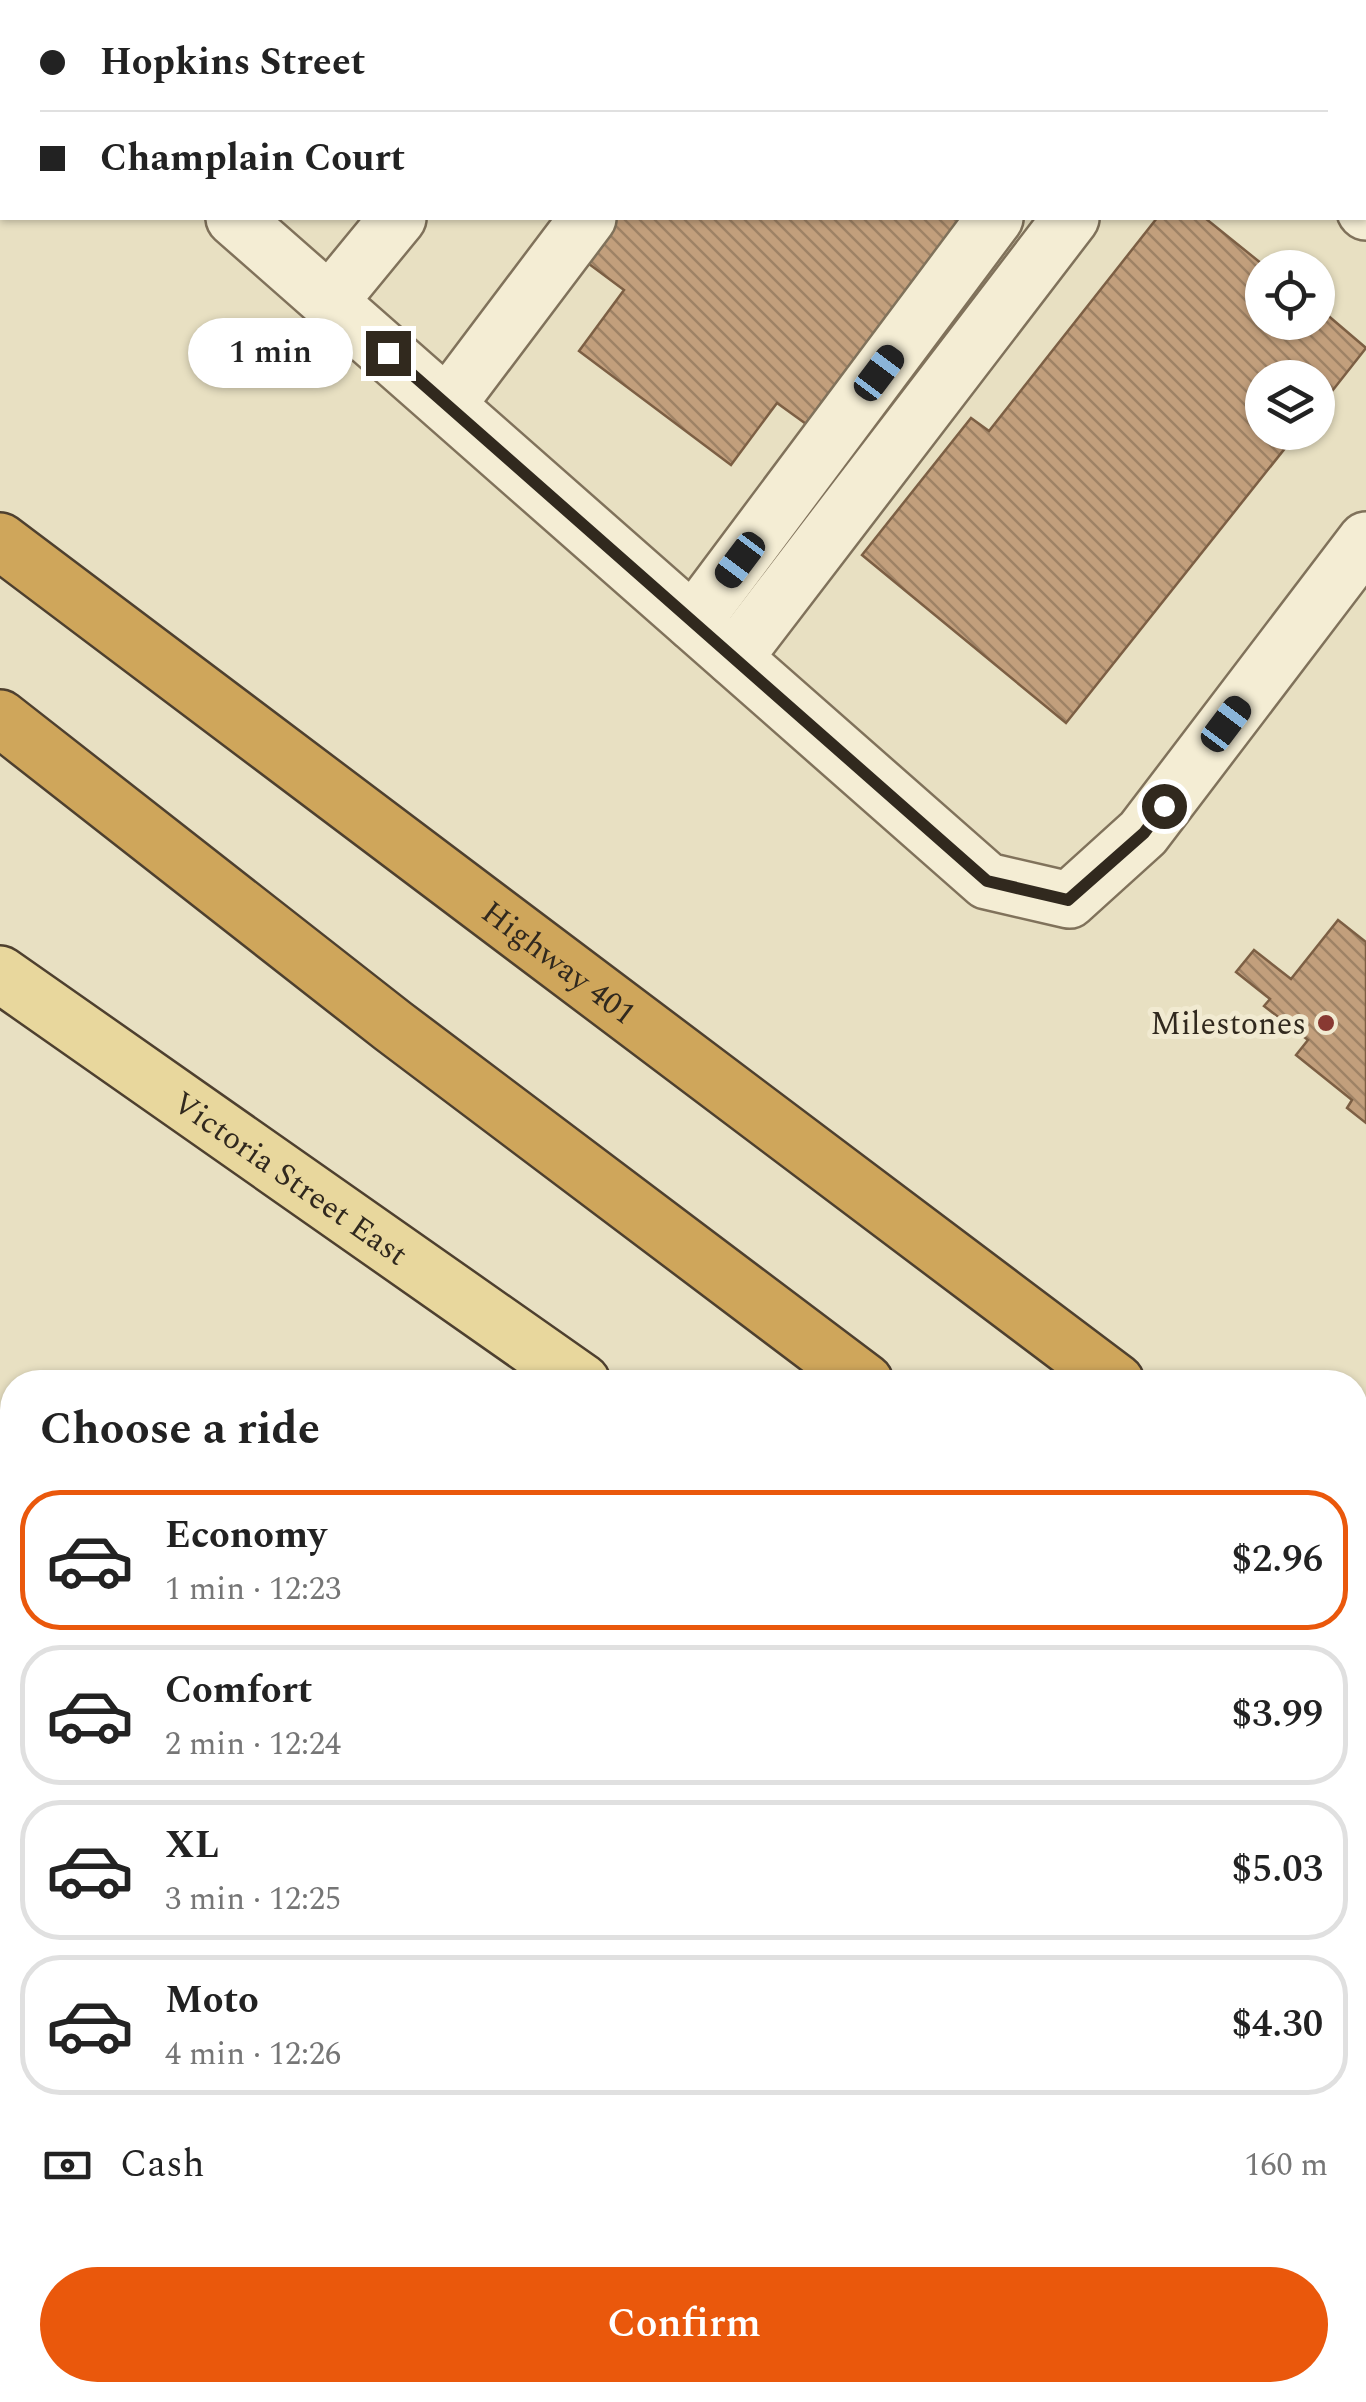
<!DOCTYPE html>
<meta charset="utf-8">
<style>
body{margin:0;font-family:Spectral,serif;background:#f6f6f6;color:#222;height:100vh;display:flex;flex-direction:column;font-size:38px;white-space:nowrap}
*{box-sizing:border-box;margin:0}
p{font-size:32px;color:#767676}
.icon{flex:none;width:55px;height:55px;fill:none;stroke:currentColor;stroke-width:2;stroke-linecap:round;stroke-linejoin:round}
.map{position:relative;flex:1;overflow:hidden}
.details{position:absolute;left:0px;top:1370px;width:1368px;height:1032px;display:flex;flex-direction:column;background:#fff;border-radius:40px 40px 0 0;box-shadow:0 2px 8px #0004}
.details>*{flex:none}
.top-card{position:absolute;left:0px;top:0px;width:1368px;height:220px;box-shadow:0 2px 8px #0004;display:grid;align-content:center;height:220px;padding:0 40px;background:#fff}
.buttons{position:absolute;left:1245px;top:250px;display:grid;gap:20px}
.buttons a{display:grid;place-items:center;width:90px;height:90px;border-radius:50%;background:#fff;box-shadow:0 2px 8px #0004;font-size:50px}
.end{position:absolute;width:45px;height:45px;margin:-22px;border:12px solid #31291e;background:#fff;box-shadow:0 0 0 5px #fff}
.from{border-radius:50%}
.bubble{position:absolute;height:70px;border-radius:35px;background:#fff;box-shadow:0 2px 8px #0004;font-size:32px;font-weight:600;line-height:70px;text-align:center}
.car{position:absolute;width:30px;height:60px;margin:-30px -15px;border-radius:12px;box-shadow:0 0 8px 2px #0007;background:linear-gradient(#222 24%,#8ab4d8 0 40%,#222 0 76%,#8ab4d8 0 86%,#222 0)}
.top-card b{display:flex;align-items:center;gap:35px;height:95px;font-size:38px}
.top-card b+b{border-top:2px solid #e0e0e0}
.top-card i{width:25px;height:25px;background:#222}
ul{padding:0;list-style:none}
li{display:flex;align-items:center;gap:30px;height:140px;margin:0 20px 15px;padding:0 20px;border:5px solid #e0e0e0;border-radius:40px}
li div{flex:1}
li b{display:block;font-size:38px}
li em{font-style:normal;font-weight:600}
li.on{border-color:#ea580c}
li>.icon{width:90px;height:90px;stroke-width:1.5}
h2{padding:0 40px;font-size:45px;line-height:120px}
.pay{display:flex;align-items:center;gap:25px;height:110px;padding:0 40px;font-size:38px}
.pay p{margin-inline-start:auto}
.action{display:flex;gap:20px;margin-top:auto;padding:20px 40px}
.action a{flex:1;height:115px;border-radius:60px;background:#ea580c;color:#fff;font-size:40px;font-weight:600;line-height:115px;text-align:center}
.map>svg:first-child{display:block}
</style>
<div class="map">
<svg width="1366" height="2402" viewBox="0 0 1366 2402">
<defs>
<pattern id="building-back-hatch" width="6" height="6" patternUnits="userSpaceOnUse" patternTransform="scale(2.5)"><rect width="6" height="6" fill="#c29f7c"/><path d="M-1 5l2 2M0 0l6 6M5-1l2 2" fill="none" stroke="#9e8265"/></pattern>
</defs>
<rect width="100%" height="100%" fill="#e8e0c2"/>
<!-- building -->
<g fill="url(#building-back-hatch)" stroke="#7c5f44" stroke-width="2.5">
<polygon points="278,0 465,0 463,2"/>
<polygon points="779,0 1037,0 1040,2 777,2"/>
<polygon points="617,218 981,218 820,434 777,403 731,465 579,351 624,290 585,261"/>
<polygon points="1157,218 1205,218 1267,268 1262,268 1262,322 1318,322 1318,307 1366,348 1318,409 1318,378 1262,378 1262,432 1298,432 1066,723 862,555 971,418 989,431"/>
<polygon points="1338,920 1366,942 1366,1123 1347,1108 1352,1100 1296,1055 1308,1040 1264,1006 1270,999 1236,972 1254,950 1291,979"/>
<polygon points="1355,2299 1366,2308 1366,2402 912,2402 921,2390 1355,2390"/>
</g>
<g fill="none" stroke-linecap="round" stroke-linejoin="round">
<defs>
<g id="minor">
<polyline points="574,2 576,0"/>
<polyline points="749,2 751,0"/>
<polyline points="1155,2 1157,0"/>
<polyline points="0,11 2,14"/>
<polyline points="1365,211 1366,212"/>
<polyline points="234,218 987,881 1069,900 1143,833 1366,540"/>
<polyline points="329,302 398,218"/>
<polyline points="447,405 588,218"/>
<polyline points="693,622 995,218"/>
<polyline points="734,658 1071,218"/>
<polyline points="1355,2188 1366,2197"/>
<polyline points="339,2390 355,2402"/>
<polyline points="696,2390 710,2402"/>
<polyline points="50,2402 59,2390"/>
<polyline points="559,2402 569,2390"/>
<polyline points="858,2402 866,2390"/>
</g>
<g id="major">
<path id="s1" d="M0,974L582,1382"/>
<polyline points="1355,1975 1366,1984"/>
</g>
<g id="highway">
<path id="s2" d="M0,541L1116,1382"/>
<polyline points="0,718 393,1026 865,1382"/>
<polyline points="1355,1565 1366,1574"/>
<polyline points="1355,1752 1366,1760"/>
</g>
</defs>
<!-- minor casing -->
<use href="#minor" stroke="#80725b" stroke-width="60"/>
<!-- major casing -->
<use href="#major" stroke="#4e402f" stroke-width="60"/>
<!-- highway casing -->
<use href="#highway" stroke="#4e402f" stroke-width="60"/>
<!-- minor -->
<use href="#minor" stroke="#f4edd4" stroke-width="55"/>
<!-- major -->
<use href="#major" stroke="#e8d79d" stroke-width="55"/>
<!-- highway -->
<use href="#highway" stroke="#cfa65b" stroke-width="55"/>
</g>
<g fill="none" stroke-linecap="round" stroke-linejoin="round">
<!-- route -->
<polyline stroke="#31291e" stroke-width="12" points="388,353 987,881 1068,900 1144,833 1164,806"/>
</g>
<!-- markers -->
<circle fill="#883932" stroke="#f1ead1" stroke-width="4" cx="1326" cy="1023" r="10"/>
<g text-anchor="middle" stroke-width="10" stroke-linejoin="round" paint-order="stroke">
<!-- street labels -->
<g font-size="32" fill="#31291e" stroke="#f1ead1">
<text dy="11" stroke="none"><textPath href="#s2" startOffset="700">Highway 401</textPath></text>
<text dy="11" stroke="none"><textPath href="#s1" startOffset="355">Victoria Street East</textPath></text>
</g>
<!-- poi labels -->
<g font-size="32" fill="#31291e" stroke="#f1ead1" text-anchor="end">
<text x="1306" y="1034">Milestones</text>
</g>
</g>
</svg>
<div class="buttons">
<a><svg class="icon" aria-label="locate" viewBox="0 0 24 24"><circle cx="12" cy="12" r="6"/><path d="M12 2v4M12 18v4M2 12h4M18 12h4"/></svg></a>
<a><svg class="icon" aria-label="layers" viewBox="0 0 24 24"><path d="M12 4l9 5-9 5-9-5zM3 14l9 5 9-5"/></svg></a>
</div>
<i class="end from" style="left:1164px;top:806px"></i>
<i class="end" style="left:388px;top:353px"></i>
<div class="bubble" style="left:188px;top:318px;width:165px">1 min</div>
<i class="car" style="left:879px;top:373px;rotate:37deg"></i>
<i class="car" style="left:740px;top:560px;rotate:217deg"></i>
<i class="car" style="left:1226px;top:724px;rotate:37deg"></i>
<div class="top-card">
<b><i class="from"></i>Hopkins Street</b>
<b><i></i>Champlain Court</b>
</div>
<section class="details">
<h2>Choose a ride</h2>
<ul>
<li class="on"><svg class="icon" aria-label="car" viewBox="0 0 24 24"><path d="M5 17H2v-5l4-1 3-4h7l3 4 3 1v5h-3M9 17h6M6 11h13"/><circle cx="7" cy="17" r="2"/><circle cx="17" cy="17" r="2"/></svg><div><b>Economy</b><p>1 min · 12:23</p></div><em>$2.96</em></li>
<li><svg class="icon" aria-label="car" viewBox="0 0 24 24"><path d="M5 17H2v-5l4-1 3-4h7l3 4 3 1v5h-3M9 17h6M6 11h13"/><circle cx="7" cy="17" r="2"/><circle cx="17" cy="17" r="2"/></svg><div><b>Comfort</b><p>2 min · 12:24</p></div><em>$3.99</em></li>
<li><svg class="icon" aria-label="car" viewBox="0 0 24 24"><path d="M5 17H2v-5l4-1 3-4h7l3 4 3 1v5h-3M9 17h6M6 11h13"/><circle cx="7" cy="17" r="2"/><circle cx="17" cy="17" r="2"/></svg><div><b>XL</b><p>3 min · 12:25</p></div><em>$5.03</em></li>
<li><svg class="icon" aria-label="car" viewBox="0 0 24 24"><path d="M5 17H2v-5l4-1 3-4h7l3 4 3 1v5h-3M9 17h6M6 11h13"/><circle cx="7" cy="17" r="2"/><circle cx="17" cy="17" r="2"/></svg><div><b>Moto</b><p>4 min · 12:26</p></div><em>$4.30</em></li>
</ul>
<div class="pay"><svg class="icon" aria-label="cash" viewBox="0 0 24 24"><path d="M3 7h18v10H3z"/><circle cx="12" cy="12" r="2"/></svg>Cash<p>160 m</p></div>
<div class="action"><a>Confirm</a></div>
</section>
</div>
